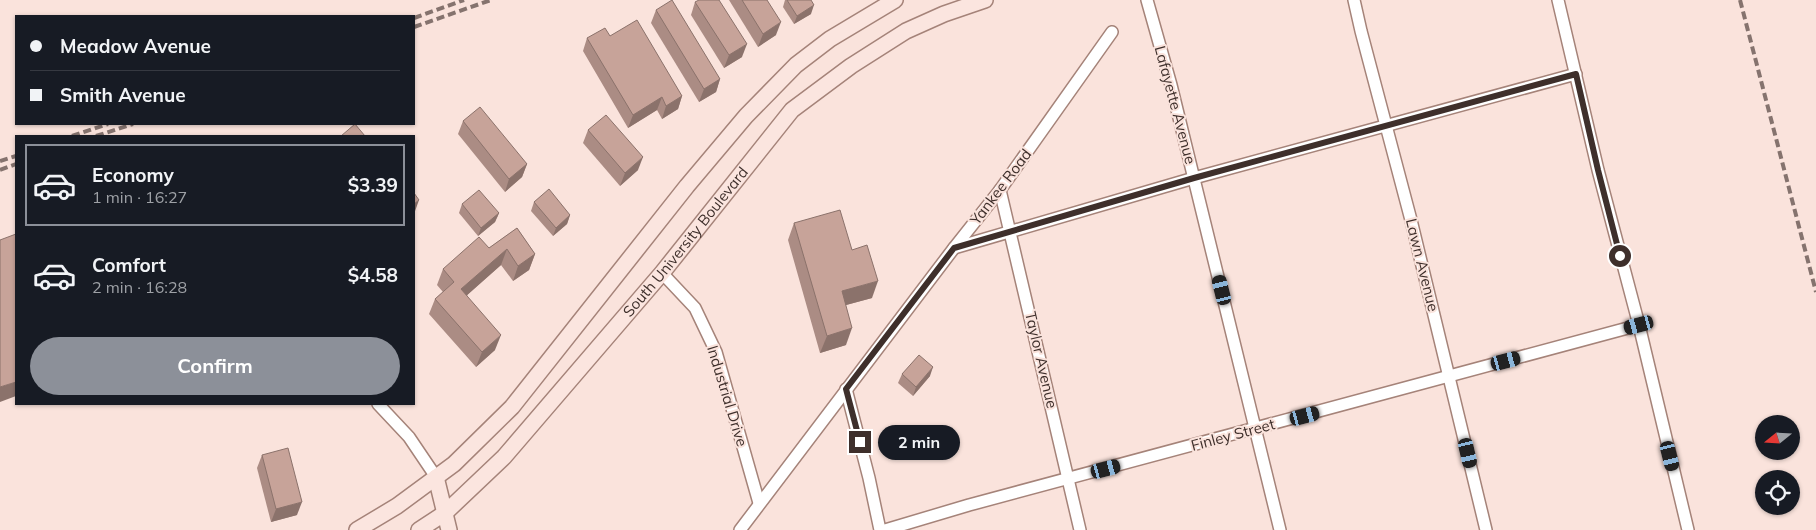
<!DOCTYPE html>
<meta charset="utf-8">
<style>
body{margin:0;font-family:Mulish,sans-serif;background:#20242c;color:#f1f3f6;height:100vh;display:flex;flex-direction:column;font-size:19px;white-space:nowrap}
*{box-sizing:border-box;margin:0}
p{font-size:16px;color:#9ea1a6}
.icon{flex:none;width:28px;height:28px;fill:none;stroke:currentColor;stroke-width:2;stroke-linecap:round;stroke-linejoin:round}
.map{position:relative;flex:1;overflow:hidden}
.details{position:absolute;left:15px;top:135px;width:400px;height:270px;display:flex;flex-direction:column;background:#171b24;border-radius:0px;box-shadow:0 1px 4px #0004}
.details>*{flex:none}
.banner{position:absolute;left:15px;top:15px;width:400px;height:110px;border-radius:0px;box-shadow:0 1px 4px #0004;display:grid;align-content:center;height:110px;padding:0 15px;background:#171b24}
.needle{width:32px;rotate:252deg}
.controls{position:absolute;left:1755px;top:415px;display:grid;gap:10px}
.controls a{display:grid;place-items:center;width:45px;height:45px;border-radius:50%;background:#171b24;box-shadow:0 1px 4px #0004;font-size:25px}
.end{position:absolute;width:22px;height:22px;margin:-11px;border:6px solid #3e2f2b;background:#fff;box-shadow:0 0 0 2px #fff}
.from{border-radius:50%}
.bubble{position:absolute;height:35px;border-radius:18px;background:#171b24;box-shadow:0 1px 4px #0004;font-size:16px;font-weight:700;line-height:35px;text-align:center}
.car{position:absolute;width:15px;height:30px;margin:-15px -8px;border-radius:6px;box-shadow:0 0 4px 1px #0007;background:linear-gradient(#222 24%,#8ab4d8 0 40%,#222 0 76%,#8ab4d8 0 86%,#222 0)}
.banner b{display:flex;align-items:center;gap:18px;height:48px;font-size:19px}
.banner b+b{border-top:1px solid #363941}
.banner i{width:12px;height:12px;background:#f1f3f6}
ul{padding:9px 0 0;list-style:none}
li{display:flex;align-items:center;gap:15px;height:82px;margin:0 10px 8px;padding:0 5px;border:2px solid transparent;border-radius:0px}
li div{flex:1}
li b{display:block;font-size:19px}
li em{font-style:normal;font-weight:700}
li.current{border-color:#8c9099}
li>.icon{width:45px;height:45px;stroke-width:1.5}
.action{display:flex;gap:10px;margin-top:auto;padding:10px 15px}
.action a{flex:1;height:58px;border-radius:30px;background:#8c9099;color:#fff;font-size:20px;font-weight:700;line-height:58px;text-align:center}
.map>svg:first-child{display:block}
</style>
<div class="map">
<svg width="1816" height="530" viewBox="0 0 1816 530">
<rect width="100%" height="100%" fill="#fae3dc"/>
<g fill="none" stroke-linecap="round" stroke-linejoin="round">
<defs>
<g id="street">
<polyline points="1147,0 1171,85 1280,530"/>
<polyline points="1354,0 1361,31 1411,220 1486,530"/>
<polyline points="1558,0 1598,170 1639,325 1688,530"/>
<polyline points="1000,190 1080,530"/>
<polyline points="954,248 1194,178 1576,74"/>
<polyline points="662,273 695,308 716,352 759,503"/>
<polyline points="846,389 869,478 880,530"/>
<polyline points="378,404 409,437 436,477"/>
<polyline points="740,530 954,248 1000,190 1112,32"/>
<polyline points="885,530 969,505 1639,325"/>
</g>
<g id="secondary">
<polyline points="436,477 449,530"/>
<polyline points="357,530 397,506 454,464 512,407 687,186 746,116 796,65 830,39 895,0"/>
<path id="s1" d="M419,530L445,513L504,457L662,273L792,110L851,66L906,31L944,14L985,0"/>
</g>
</defs>
<!-- street casing -->
<use href="#street" stroke="#a58379" stroke-width="14"/>
<!-- secondary casing -->
<use href="#secondary" stroke="#a58379" stroke-width="18"/>
<!-- street -->
<use href="#street" stroke="#fff" stroke-width="11"/>
<!-- secondary -->
<use href="#secondary" stroke="#fbe5df" stroke-width="15"/>
<!-- rail -->
<g stroke="#85736e" stroke-width="4" stroke-dasharray="8 4" stroke-linecap="butt">
<polyline points="1740,0 1816,292"/>
<polyline points="414,18 464,0"/>
<polyline points="414,27 491,0"/>
<polyline points="72,136 108,124"/>
<polyline points="96,136 133,124"/>
<polyline points="0,161 16,156"/>
<polyline points="0,170 16,164"/>
</g>
</g>
<!-- wall -->
<g fill="#ab8c84">
<polygon points="729,0 767,0 776,35 758,47"/>
<polygon points="785,0 811,0 811,14 794,24 783,7"/>
<polygon points="695,2 742,57 724,68 691,15"/>
<polygon points="656,10 720,79 716,92 699,102 651,23"/>
<polygon points="610,36 682,96 678,109 662,119 657,110 628,128 583,51 587,38"/>
<polygon points="463,121 527,164 522,177 505,192 458,134"/>
<polygon points="588,130 638,170 620,186 583,143"/>
<polygon points="534,202 570,215 567,224 553,236 531,211"/>
<polygon points="462,204 499,213 495,222 478,236 459,213"/>
<polygon points="794,223 872,298 846,305 846,345 820,353 788,240"/>
<polygon points="517,228 535,254 529,270 513,281 501,265 467,295 495,350 476,367 429,314 435,299 443,292 437,285 443,269 489,248"/>
<polygon points="902,374 930,376 913,396 898,383"/>
<polygon points="262,455 297,515 271,522 257,468"/>
</g>
<!-- shaded-wall -->
<g fill="#8b726b">
<polygon points="814,5 811,14 794,24 797,16"/>
<polygon points="781,22 776,35 758,47 763,34"/>
<polygon points="747,44 742,57 724,68 729,55"/>
<polygon points="720,79 716,92 699,102 704,89"/>
<polygon points="682,96 678,109 662,119 666,106"/>
<polygon points="662,97 657,110 628,128 633,115"/>
<polygon points="643,157 638,170 620,186 625,173"/>
<polygon points="527,164 522,177 505,192 509,179"/>
<polygon points="419,200 414,214 414,204"/>
<polygon points="499,213 495,222 478,236 481,228"/>
<polygon points="570,215 567,224 553,236 556,228"/>
<polygon points="507,249 501,265 456,305 461,289"/>
<polygon points="535,254 529,270 513,281 518,266"/>
<polygon points="878,281 872,298 835,308 842,291"/>
<polygon points="852,328 846,345 820,353 827,336"/>
<polygon points="501,335 495,350 476,367 482,352"/>
<polygon points="933,367 930,376 913,396 916,387"/>
<polygon points="16,382 16,396 0,402 0,387"/>
<polygon points="302,502 297,515 271,522 276,509"/>
</g>
<!-- building -->
<g fill="#c7a399" stroke="#8b726b">
<polygon points="672,0 720,79 704,89 656,10"/>
<polygon points="699,0 719,0 747,44 729,55 695,2"/>
<polygon points="742,0 767,0 781,22 763,34"/>
<polygon points="787,0 811,0 814,5 797,16"/>
<polygon points="637,20 682,96 666,106 662,97 633,115 587,38 605,28 610,36"/>
<polygon points="480,107 527,164 509,179 463,121"/>
<polygon points="606,115 643,157 625,173 588,130"/>
<polygon points="355,124 365,136 341,136"/>
<polygon points="549,189 570,215 556,228 534,202"/>
<polygon points="479,190 499,213 481,228 462,204"/>
<polygon points="414,193 419,200 414,204"/>
<polygon points="840,210 852,250 867,245 878,281 842,291 852,328 827,336 794,223"/>
<polygon points="517,228 535,254 518,266 507,249 461,289 501,335 482,352 435,299 454,282 443,269 479,237 489,248"/>
<polygon points="16,234 16,382 0,387 0,240"/>
<polygon points="919,355 933,367 916,387 902,374"/>
<polygon points="288,448 302,502 276,509 262,455"/>
</g>
<g fill="none" stroke-linecap="round" stroke-linejoin="round">
<!-- route -->
<polyline stroke="#3e2f2b" stroke-width="6" points="860,442 846,389 954,248 1194,178 1576,74 1598,170 1620,256"/>
</g>
<g text-anchor="middle" stroke-width="4" stroke-linejoin="round" paint-order="stroke">
<!-- street labels -->
<g font-size="15" fill="#3e2f2b" stroke="#fae3dc">
<text transform="translate(1175 105) rotate(75)" y="5">Lafayette Avenue</text>
<text transform="translate(1001 187) rotate(-53)" y="5">Yankee Road</text>
<text dy="5" stroke="none"><textPath href="#s1" startOffset="394">South University Boulevard</textPath></text>
<text transform="translate(1422 265) rotate(76)" y="5">Lawn Avenue</text>
<text transform="translate(1041 360) rotate(77)" y="5">Taylor Avenue</text>
<text transform="translate(727 396) rotate(73)" y="5">Industrial Drive</text>
<text transform="translate(1233 435) rotate(-15)" y="5">Finley Street</text>
</g>
</g>
</svg>
<div class="controls">
<a><svg class="needle" viewBox="-14 -14 28 28"><path d="M0-13l5 13h-10z" fill="#e53935"/><path d="M0 13l5-13h-10z" fill="#9ea1a6"/></svg></a>
<a><svg class="icon" aria-label="locate" viewBox="0 0 24 24"><circle cx="12" cy="12" r="6"/><path d="M12 2v4M12 18v4M2 12h4M18 12h4"/></svg></a>
</div>
<i class="end from" style="left:1620px;top:256px"></i>
<i class="end" style="left:860px;top:442px"></i>
<div class="bubble" style="left:878px;top:425px;width:82px">2 min</div>
<i class="car" style="left:1222px;top:290px;rotate:346deg"></i>
<i class="car" style="left:1639px;top:325px;rotate:255deg"></i>
<i class="car" style="left:1506px;top:361px;rotate:75deg"></i>
<i class="car" style="left:1305px;top:416px;rotate:75deg"></i>
<i class="car" style="left:1468px;top:453px;rotate:167deg"></i>
<i class="car" style="left:1670px;top:456px;rotate:166deg"></i>
<i class="car" style="left:1106px;top:469px;rotate:75deg"></i>
<div class="banner">
<b><i class="from"></i>Meadow Avenue</b>
<b><i></i>Smith Avenue</b>
</div>
<section class="details">
<ul>
<li class="current"><svg class="icon" aria-label="car" viewBox="0 0 24 24"><path d="M5 17H2v-5l4-1 3-4h7l3 4 3 1v5h-3M9 17h6M6 11h13"/><circle cx="7" cy="17" r="2"/><circle cx="17" cy="17" r="2"/></svg><div><b>Economy</b><p>1 min · 16:27</p></div><em>$3.39</em></li>
<li><svg class="icon" aria-label="car" viewBox="0 0 24 24"><path d="M5 17H2v-5l4-1 3-4h7l3 4 3 1v5h-3M9 17h6M6 11h13"/><circle cx="7" cy="17" r="2"/><circle cx="17" cy="17" r="2"/></svg><div><b>Comfort</b><p>2 min · 16:28</p></div><em>$4.58</em></li>
</ul>
<div class="action"><a>Confirm</a></div>
</section>
</div>
